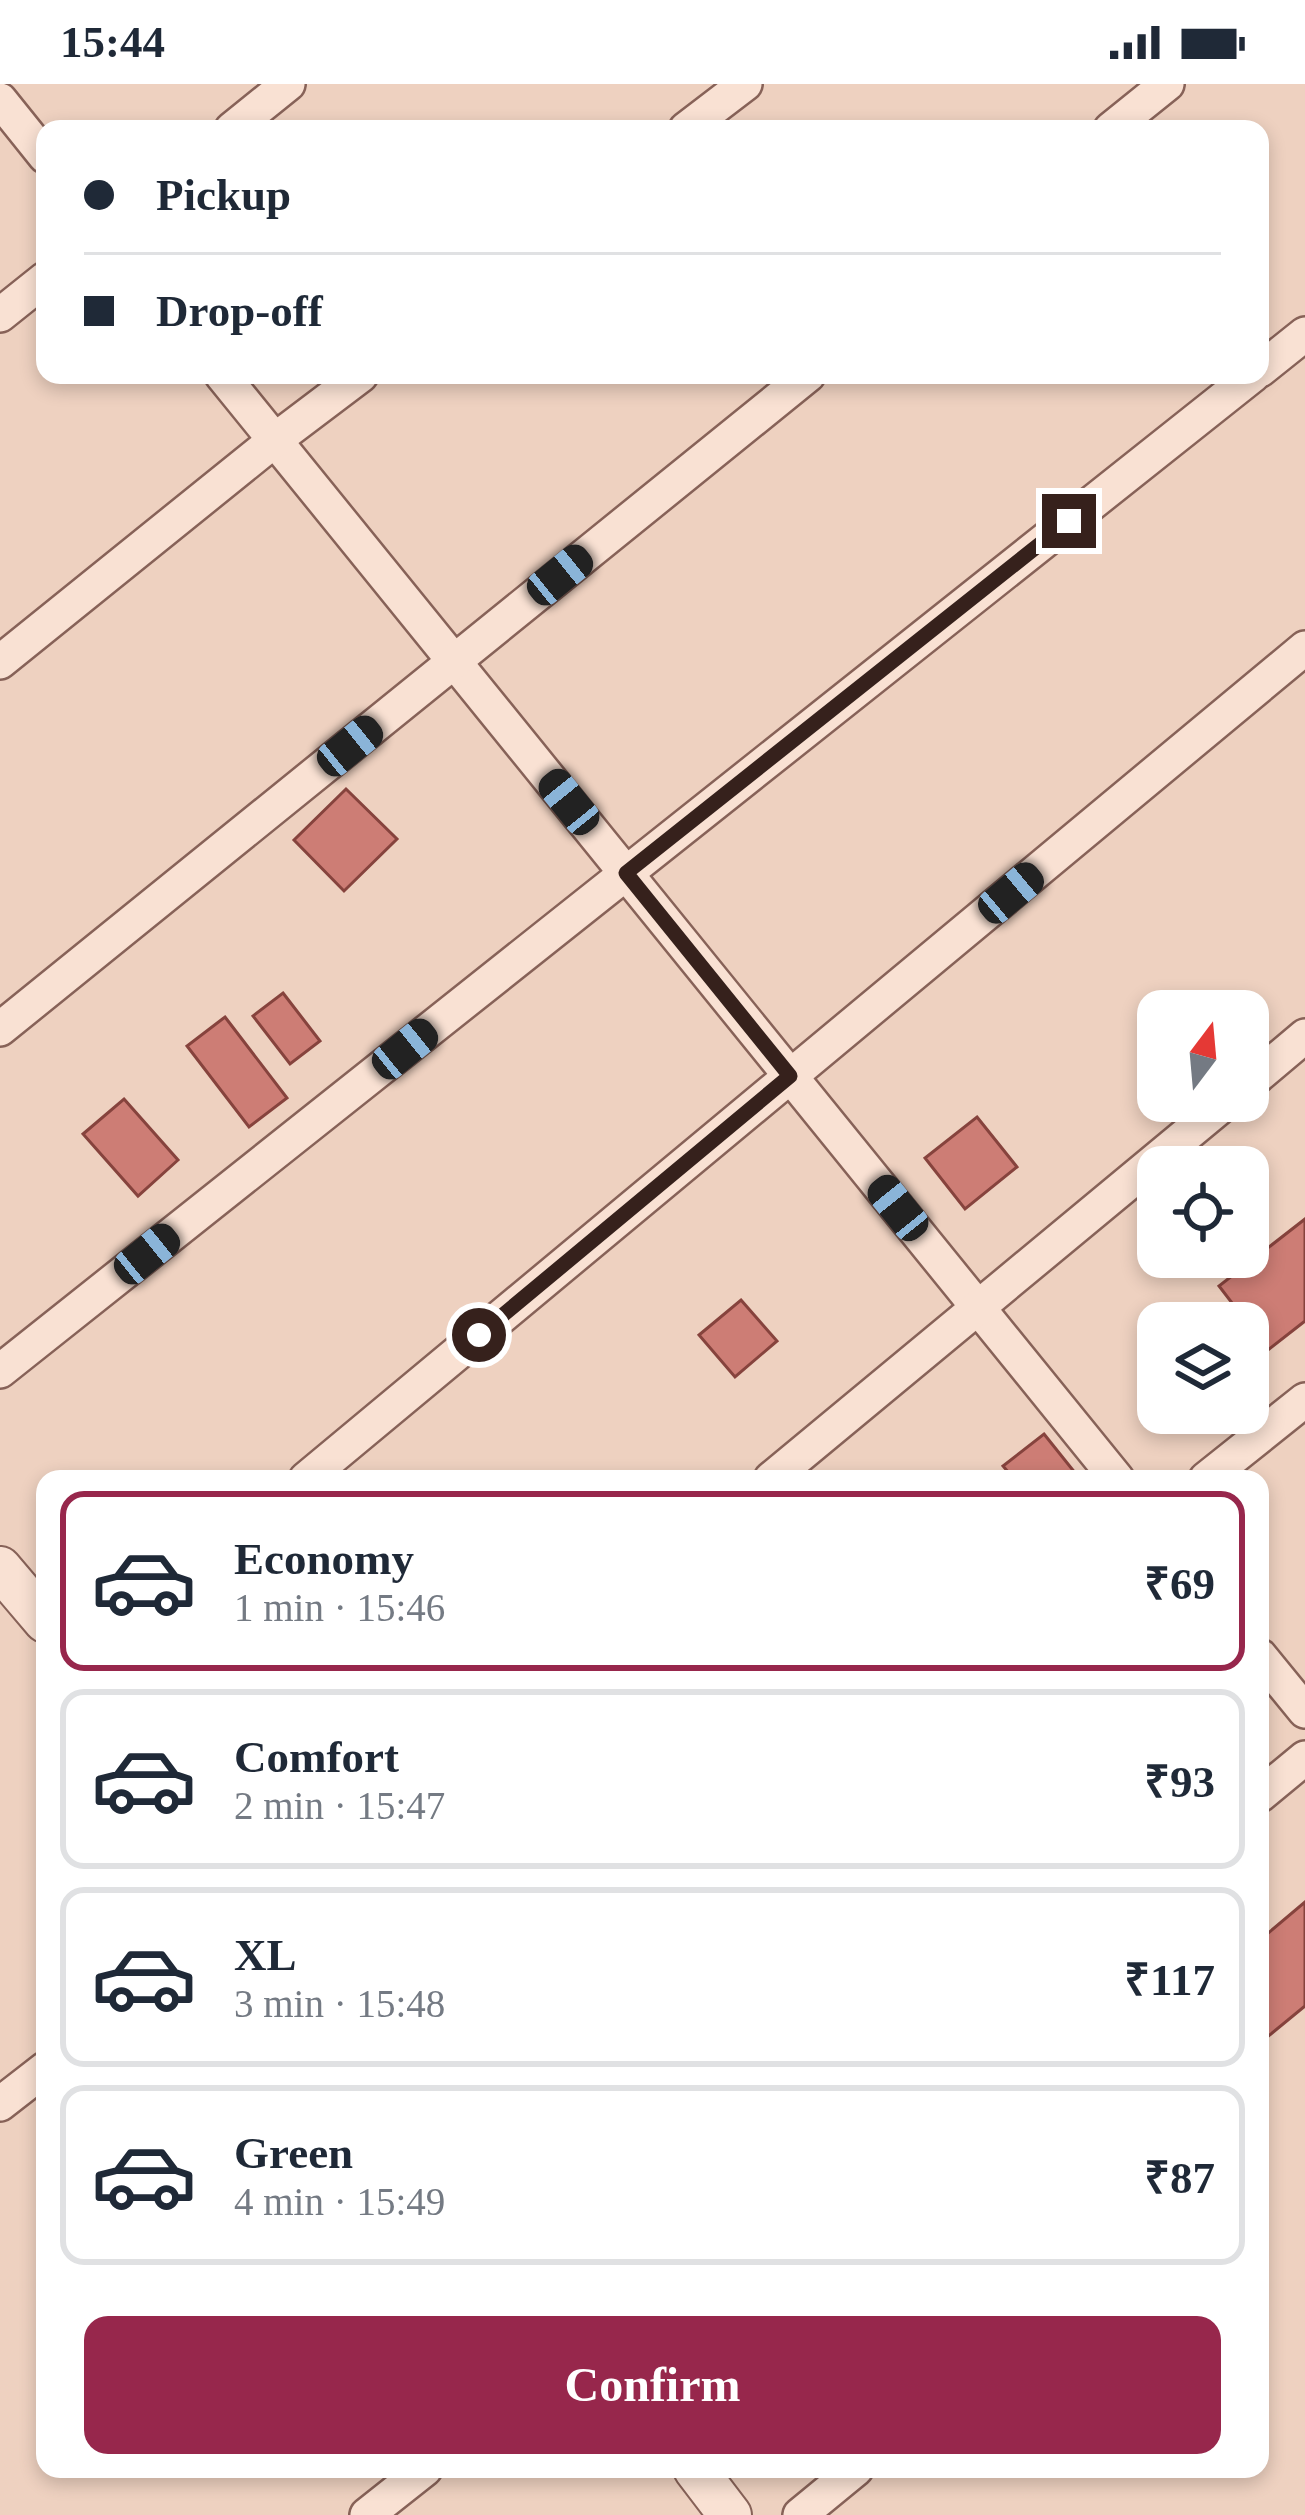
<!DOCTYPE html>
<meta charset="utf-8">
<style>
body{margin:0;font-family:"Times New Roman",serif;background:#f6f6f7;color:#1f2937;height:100vh;display:flex;flex-direction:column;font-size:45px;white-space:nowrap}
*{box-sizing:border-box;margin:0}
p{font-size:39px;color:#747a83}
.icon{flex:none;width:66px;height:66px;fill:none;stroke:currentColor;stroke-width:2;stroke-linecap:round;stroke-linejoin:round}
.map{position:relative;flex:1;overflow:hidden}
.side{position:absolute;left:36px;top:1386px;width:1233px;height:1008px;display:flex;flex-direction:column;background:#fff;border-radius:24px;box-shadow:0 6px 18px #0003}
.side>*{flex:none}
.banner{position:absolute;left:36px;top:36px;width:1233px;height:264px;border-radius:24px;box-shadow:0 6px 18px #0003;display:grid;align-content:center;height:264px;padding:0 48px;background:#fff}
.needle{width:78px;rotate:16deg}
.buttons{position:absolute;left:1137px;top:906px;display:grid;gap:24px}
.buttons a{display:grid;place-items:center;width:132px;height:132px;border-radius:24px;background:#fff;box-shadow:0 6px 18px #0003;font-size:60px}
.end{position:absolute;width:54px;height:54px;margin:-27px;border:15px solid #36211c;background:#fff;box-shadow:0 0 0 6px #fff}
.from{border-radius:50%}
.car{position:absolute;width:36px;height:72px;margin:-36px -18px;border-radius:15px;box-shadow:0 0 9px 3px #0007;background:linear-gradient(#222 24%,#8ab4d8 0 40%,#222 0 76%,#8ab4d8 0 86%,#222 0)}
.banner b{display:flex;align-items:center;gap:42px;height:114px;font-size:45px}
.banner b+b{border-top:3px solid #e0e1e3}
.banner i{width:30px;height:30px;background:#1f2937}
ul{padding:21px 0 0;list-style:none}
li{display:flex;align-items:center;gap:36px;height:180px;margin:0 24px 18px;padding:0 24px;border:6px solid #e0e1e3;border-radius:24px}
li div{flex:1}
li b{display:block;font-size:45px}
li em{font-style:normal;font-weight:700}
li.current{border-color:#97274c}
li>.icon{width:108px;height:108px;stroke-width:1.5}
.button{display:flex;gap:24px;margin-top:auto;padding:24px 48px}
.button a{flex:1;height:138px;border-radius:24px;background:#97274c;color:#fff;font-size:48px;font-weight:700;line-height:138px;text-align:center}
.status{display:flex;justify-content:space-between;align-items:center;height:84px;padding:0 60px;background:#fff;direction:ltr}
.status svg{height:33px;fill:currentColor}
.map>svg:first-child{display:block}
</style>
<div class="status"><b>15:44</b><svg viewBox="0 0 49 12"><path d="M0 12V9h3v3zM5 12V6h3v6zM10 12V3h3v9zM15 12V0h3v12zM26 1h20v11H26zM47 4h2v5h-2z"/></svg></div>
<div class="map">
<svg width="1305" height="2431" viewBox="0 0 1305 2431">
<rect width="100%" height="100%" fill="#eed1c0"/>
<!-- building -->
<g fill="#cd7d75" stroke="#86433d" stroke-width="3">
<polygon points="346,705 397,755 344,807 294,756"/>
<polygon points="283,909 320,957 290,980 253,932"/>
<polygon points="225,933 287,1014 249,1043 187,962"/>
<polygon points="124,1015 178,1076 138,1112 83,1050"/>
<polygon points="977,1033 1017,1083 965,1125 925,1074"/>
<polygon points="1305,1135 1305,1237 1268,1266 1219,1202"/>
<polygon points="741,1216 777,1257 735,1293 699,1251"/>
<polygon points="1044,1350 1080,1395 1014,1395 1003,1382"/>
<polygon points="1305,1818 1305,1922 1260,1959 1260,1856"/>
</g>
<g fill="none" stroke-linecap="round" stroke-linejoin="round">
<defs>
<g id="minor">
<polyline points="0,16 45,72"/>
<polyline points="232,45 288,0"/>
<polyline points="686,45 745,0"/>
<polyline points="1111,45 1167,0"/>
<polyline points="0,231 45,195"/>
<polyline points="1260,286 1305,250"/>
<polyline points="222,291 1117,1395"/>
<polyline points="0,578 275,356 361,291"/>
<polyline points="0,945 808,291"/>
<polyline points="1248,1000 1305,952"/>
<polyline points="0,1287 1253,291"/>
<polyline points="306,1395 1305,564"/>
<polyline points="771,1395 1227,1017"/>
<polyline points="1206,1395 1305,1316"/>
<polyline points="1260,1572 1305,1627"/>
<polyline points="1260,1711 1305,1674"/>
<polyline points="0,2020 45,1985"/>
<polyline points="367,2431 425,2385"/>
<polyline points="800,2431 856,2385"/>
</g>
<g id="tertiary">
<polyline points="0,1484 45,1537"/>
<polyline points="695,2385 730,2431"/>
</g>
</defs>
<!-- minor casing -->
<use href="#minor" stroke="#876258" stroke-width="38"/>
<!-- tertiary casing -->
<use href="#tertiary" stroke="#876258" stroke-width="46"/>
<!-- minor -->
<use href="#minor" stroke="#f9e1d3" stroke-width="33"/>
<!-- tertiary -->
<use href="#tertiary" stroke="#f9e1d3" stroke-width="42"/>
</g>
<g fill="none" stroke-linecap="round" stroke-linejoin="round">
<!-- route -->
<polyline stroke="#36211c" stroke-width="15" points="479,1251 790,992 626,789 1069,437"/>
</g>
</svg>
<div class="buttons">
<a><svg class="needle" viewBox="-14 -14 28 28"><path d="M0-13l5 13h-10z" fill="#e53935"/><path d="M0 13l5-13h-10z" fill="#747a83"/></svg></a>
<a><svg class="icon" aria-label="locate" viewBox="0 0 24 24"><circle cx="12" cy="12" r="6"/><path d="M12 2v4M12 18v4M2 12h4M18 12h4"/></svg></a>
<a><svg class="icon" aria-label="layers" viewBox="0 0 24 24"><path d="M12 4l9 5-9 5-9-5zM3 14l9 5 9-5"/></svg></a>
</div>
<i class="end from" style="left:479px;top:1251px"></i>
<i class="end" style="left:1069px;top:437px"></i>
<i class="car" style="left:560px;top:491px;rotate:51deg"></i>
<i class="car" style="left:350px;top:662px;rotate:51deg"></i>
<i class="car" style="left:569px;top:718px;rotate:321deg"></i>
<i class="car" style="left:1011px;top:809px;rotate:50deg"></i>
<i class="car" style="left:405px;top:965px;rotate:51deg"></i>
<i class="car" style="left:898px;top:1124px;rotate:321deg"></i>
<i class="car" style="left:147px;top:1170px;rotate:51deg"></i>
<div class="banner">
<b><i class="from"></i>Pickup</b>
<b><i></i>Drop-off</b>
</div>
<section class="side">
<ul>
<li class="current"><svg class="icon" aria-label="car" viewBox="0 0 24 24"><path d="M5 17H2v-5l4-1 3-4h7l3 4 3 1v5h-3M9 17h6M6 11h13"/><circle cx="7" cy="17" r="2"/><circle cx="17" cy="17" r="2"/></svg><div><b>Economy</b><p>1 min · 15:46</p></div><em>₹69</em></li>
<li><svg class="icon" aria-label="car" viewBox="0 0 24 24"><path d="M5 17H2v-5l4-1 3-4h7l3 4 3 1v5h-3M9 17h6M6 11h13"/><circle cx="7" cy="17" r="2"/><circle cx="17" cy="17" r="2"/></svg><div><b>Comfort</b><p>2 min · 15:47</p></div><em>₹93</em></li>
<li><svg class="icon" aria-label="car" viewBox="0 0 24 24"><path d="M5 17H2v-5l4-1 3-4h7l3 4 3 1v5h-3M9 17h6M6 11h13"/><circle cx="7" cy="17" r="2"/><circle cx="17" cy="17" r="2"/></svg><div><b>XL</b><p>3 min · 15:48</p></div><em>₹117</em></li>
<li><svg class="icon" aria-label="car" viewBox="0 0 24 24"><path d="M5 17H2v-5l4-1 3-4h7l3 4 3 1v5h-3M9 17h6M6 11h13"/><circle cx="7" cy="17" r="2"/><circle cx="17" cy="17" r="2"/></svg><div><b>Green</b><p>4 min · 15:49</p></div><em>₹87</em></li>
</ul>
<div class="button"><a>Confirm</a></div>
</section>
</div>
